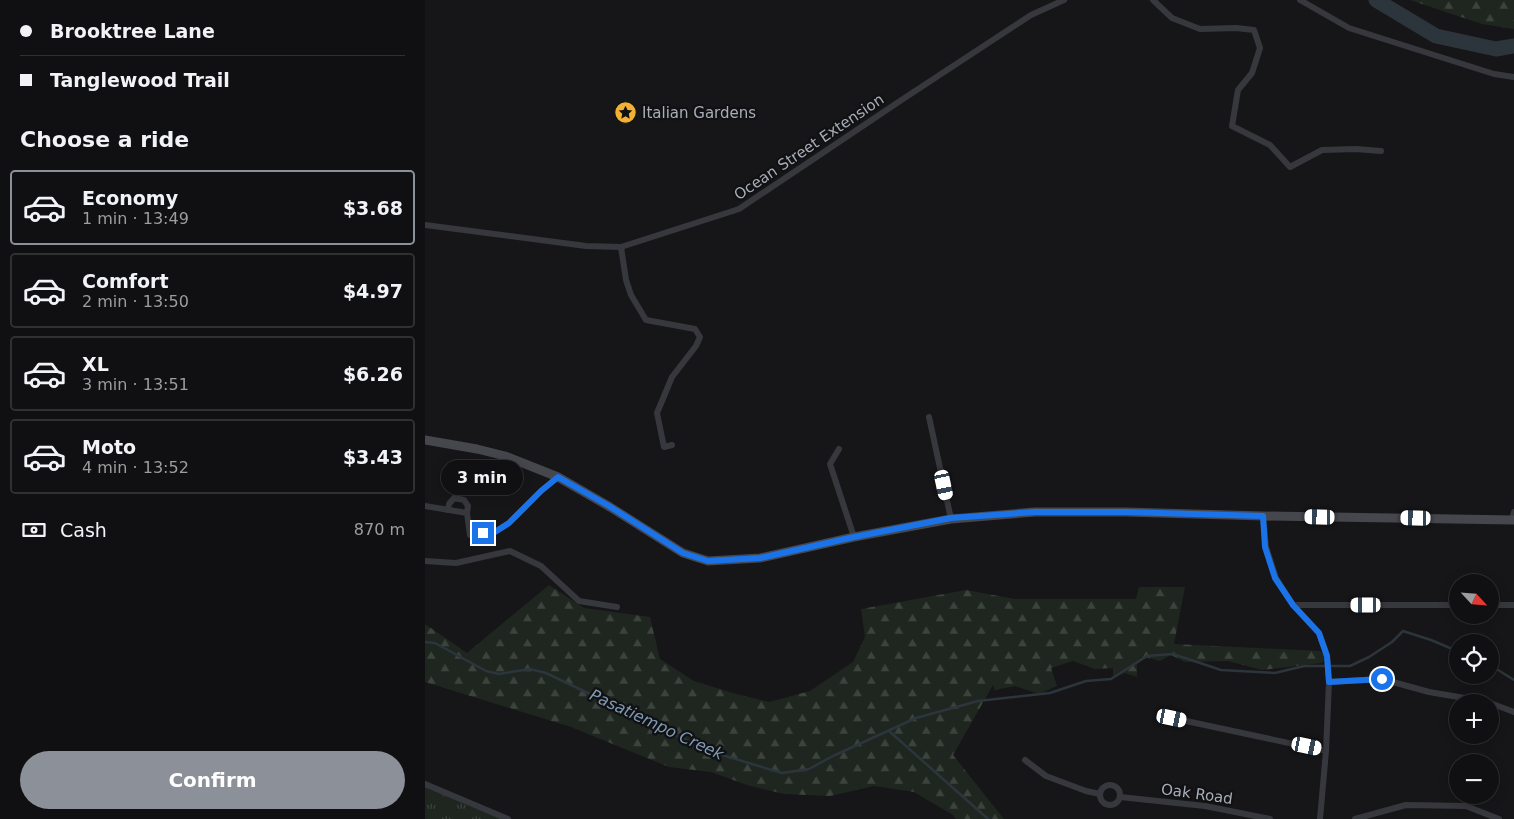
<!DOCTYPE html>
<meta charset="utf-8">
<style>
body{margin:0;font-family:"DejaVu Sans",sans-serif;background:#1e1e20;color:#f1f3f6;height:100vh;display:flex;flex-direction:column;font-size:19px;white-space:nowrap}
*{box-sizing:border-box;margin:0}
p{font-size:16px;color:#9c9d9f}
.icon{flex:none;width:28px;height:28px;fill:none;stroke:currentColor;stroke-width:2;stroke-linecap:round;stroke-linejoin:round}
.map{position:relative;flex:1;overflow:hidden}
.sheet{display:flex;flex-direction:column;background:#101012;width:425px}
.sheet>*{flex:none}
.top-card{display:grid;align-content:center;height:110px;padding:0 20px;background:#101012}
.needle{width:32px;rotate:116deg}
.buttons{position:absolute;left:1024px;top:574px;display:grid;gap:10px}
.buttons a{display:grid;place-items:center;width:50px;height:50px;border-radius:50%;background:#101012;box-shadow:0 2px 12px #0003,0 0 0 1px #303032;font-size:25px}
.end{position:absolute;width:22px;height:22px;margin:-11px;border:6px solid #1a73e8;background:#fff;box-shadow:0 0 0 2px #fff}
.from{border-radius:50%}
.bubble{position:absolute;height:35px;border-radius:18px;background:#101012;box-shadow:0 2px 12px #0003,0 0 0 1px #303032;font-size:16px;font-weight:600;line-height:35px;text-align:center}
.car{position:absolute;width:15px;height:30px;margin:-15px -8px;border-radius:6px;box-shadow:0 0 4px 1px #0007;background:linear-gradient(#fff 24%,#345 0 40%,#fff 0 76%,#345 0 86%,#fff 0)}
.top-card b{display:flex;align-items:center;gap:18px;height:48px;font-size:19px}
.top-card b+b{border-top:1px solid #303032}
.top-card i{width:12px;height:12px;background:#f1f3f6}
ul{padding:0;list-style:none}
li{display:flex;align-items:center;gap:15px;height:75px;margin:0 10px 8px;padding:0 10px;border:2px solid #303032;border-radius:5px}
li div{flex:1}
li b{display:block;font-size:19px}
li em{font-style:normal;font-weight:600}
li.current{border-color:#8c9099}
li>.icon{width:45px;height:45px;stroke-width:1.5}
h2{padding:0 20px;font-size:22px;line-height:60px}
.pay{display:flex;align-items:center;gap:12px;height:55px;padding:0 20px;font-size:19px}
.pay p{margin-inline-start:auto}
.button{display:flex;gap:10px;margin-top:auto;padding:10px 20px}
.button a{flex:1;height:58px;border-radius:30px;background:#8c9099;color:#fff;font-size:20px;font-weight:600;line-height:58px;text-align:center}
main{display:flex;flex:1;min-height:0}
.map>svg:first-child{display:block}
</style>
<main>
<section class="sheet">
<div class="top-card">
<b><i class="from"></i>Brooktree Lane</b>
<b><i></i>Tanglewood Trail</b>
</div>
<h2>Choose a ride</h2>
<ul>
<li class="current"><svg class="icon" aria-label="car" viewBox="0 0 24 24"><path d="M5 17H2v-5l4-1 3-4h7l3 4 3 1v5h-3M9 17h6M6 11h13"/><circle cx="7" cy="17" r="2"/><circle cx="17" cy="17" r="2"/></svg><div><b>Economy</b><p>1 min · 13:49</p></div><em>$3.68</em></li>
<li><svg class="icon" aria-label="car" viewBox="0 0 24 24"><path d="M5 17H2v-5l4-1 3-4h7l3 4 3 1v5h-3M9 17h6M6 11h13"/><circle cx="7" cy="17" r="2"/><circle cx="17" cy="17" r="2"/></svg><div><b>Comfort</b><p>2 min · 13:50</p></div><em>$4.97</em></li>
<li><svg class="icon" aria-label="car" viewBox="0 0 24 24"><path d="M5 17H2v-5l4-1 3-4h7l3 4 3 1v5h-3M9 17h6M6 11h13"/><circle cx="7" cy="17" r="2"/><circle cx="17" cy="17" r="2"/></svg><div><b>XL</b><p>3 min · 13:51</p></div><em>$6.26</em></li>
<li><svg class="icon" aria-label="car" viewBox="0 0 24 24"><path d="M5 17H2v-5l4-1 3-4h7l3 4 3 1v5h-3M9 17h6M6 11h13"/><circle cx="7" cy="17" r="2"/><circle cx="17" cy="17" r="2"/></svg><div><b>Moto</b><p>4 min · 13:52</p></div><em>$3.43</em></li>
</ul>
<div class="pay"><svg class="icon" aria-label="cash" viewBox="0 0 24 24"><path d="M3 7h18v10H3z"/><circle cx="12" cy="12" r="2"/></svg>Cash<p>870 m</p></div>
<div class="button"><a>Confirm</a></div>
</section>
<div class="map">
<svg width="1089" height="819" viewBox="0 0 1089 819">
<defs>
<pattern id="grass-tufts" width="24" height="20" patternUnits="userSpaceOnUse" patternTransform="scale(1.25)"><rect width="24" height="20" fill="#1e261f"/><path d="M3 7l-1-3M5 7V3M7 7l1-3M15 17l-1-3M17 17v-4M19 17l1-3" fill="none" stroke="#3c433d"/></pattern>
<pattern id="forest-firs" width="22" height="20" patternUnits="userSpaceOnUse" patternTransform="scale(1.25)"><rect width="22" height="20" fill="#1e261f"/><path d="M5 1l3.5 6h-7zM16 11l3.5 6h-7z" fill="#3c433d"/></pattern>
</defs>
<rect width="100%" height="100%" fill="#161618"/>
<!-- grass -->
<polygon fill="url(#grass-tufts)" points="0,784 44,806 78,819 0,819"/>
<!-- forest -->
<g fill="url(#forest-firs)">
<polygon points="985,0 1089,0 1089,29 1057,24"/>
<polygon points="124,585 159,608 225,617 235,659 269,681 311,694 344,702 385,691 428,662 440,637 436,609 541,590 590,599 711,599 714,587 760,587 749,644 895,651 902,656 897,663 837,670 803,661 760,662 746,655 735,661 720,657 712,662 712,677 700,673 688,677 688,668 670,669 648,661 626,668 632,686 614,694 590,686 570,690 568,685 528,755 579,819 531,819 528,815 489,792 449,786 405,796 359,794 322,785 286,772 244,767 146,727 0,682 0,624 42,653"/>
</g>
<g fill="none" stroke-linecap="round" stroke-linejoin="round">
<!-- stream -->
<g stroke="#2c353c" stroke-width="2.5">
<polyline points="0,642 10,643 61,671 74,674 105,669 121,673 284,751 357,773 384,769 408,756 491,718 553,701 625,693 661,681 686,679 722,656 748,654 796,670 850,673 879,666 925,666 944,657 967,642 978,631 1006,640 1032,651"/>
<polyline points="1065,665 1089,680"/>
<polyline points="464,731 563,819"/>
</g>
<!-- river -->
<polyline stroke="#2c353c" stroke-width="15" points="951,0 1011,36 1071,49 1089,46"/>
<!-- minor -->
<g stroke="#37383d" stroke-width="6">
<polyline points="728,0 747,18 775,29 811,28 829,30 835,48 827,73 813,90 807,126 845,145 865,167 897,150 931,149 956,151"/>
<polyline points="875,0 924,28 1069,74 1089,77"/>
<polyline points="0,225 161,246 196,247 314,209 478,99 606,15 639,0"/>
<polyline points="196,247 201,280 206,295 221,320 270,329 275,337 271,346 247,377 232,413 239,447 247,445"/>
<polyline points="504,417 526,519"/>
<polyline points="414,449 405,464 429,537"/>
<polyline points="0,506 42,513 45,535 71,531 84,523 116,491 133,477"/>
<polyline points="23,510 24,504 29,498 39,500 43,506 42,513"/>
<polyline points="838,516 841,547 851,578 868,605 894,633 902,656 904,682 901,751 895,819"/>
<polyline points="1087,520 1089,512"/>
<polyline points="0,561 31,563 85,551 116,566 154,601 192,607"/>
<polyline points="868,605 1032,605"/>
<polyline points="1065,605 1089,605"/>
<polyline points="904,682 957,679 1004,692 1063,702"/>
<polyline points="1065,703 1089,712"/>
<polyline points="747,718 901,751"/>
<polyline points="600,760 621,776 661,791 675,794"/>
<polyline points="0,784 83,819"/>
<circle cx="685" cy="795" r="10"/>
<polyline points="695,797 780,806 845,819"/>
<polyline points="930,819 981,805 1041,806 1074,819"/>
</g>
<!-- secondary -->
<polyline stroke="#45474d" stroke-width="9" points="0,440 52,449 80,456 133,477 185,507 258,553 283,561 335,558 429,537 526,519 610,512 701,512 838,516 1089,520"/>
</g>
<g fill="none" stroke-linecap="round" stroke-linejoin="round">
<!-- route -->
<polyline stroke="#1a73e8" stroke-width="6" points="58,533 70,532 84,523 116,491 133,477 184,506 258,553 283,561 335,558 429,537 526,518 610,512 701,512 838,516 840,547 850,578 868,605 894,633 902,656 904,682 957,679"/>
</g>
<!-- icons -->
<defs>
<symbol id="sight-disc" viewBox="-11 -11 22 22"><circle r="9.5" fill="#f2b134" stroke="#111113"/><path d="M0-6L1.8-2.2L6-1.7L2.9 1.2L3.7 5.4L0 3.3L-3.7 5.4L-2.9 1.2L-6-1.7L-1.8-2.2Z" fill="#111"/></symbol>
</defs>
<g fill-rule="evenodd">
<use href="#sight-disc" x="188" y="100" width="25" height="25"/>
</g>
<g text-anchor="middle" stroke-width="4.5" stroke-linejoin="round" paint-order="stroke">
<!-- poi labels -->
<g font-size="15" fill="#a8adb8" stroke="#111113" text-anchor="start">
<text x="217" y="118">Italian Gardens</text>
</g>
<!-- street labels -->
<g font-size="15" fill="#a8adb8" stroke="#111113">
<text transform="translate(384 147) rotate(-34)" y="5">Ocean Street Extension</text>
<text transform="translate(772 794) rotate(8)" y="5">Oak Road</text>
</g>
<!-- water labels -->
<g font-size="16" font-style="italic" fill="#7f9bb3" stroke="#111113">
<text transform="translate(232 724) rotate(25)" y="6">Pasatiempo Creek</text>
</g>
</g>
</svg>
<div class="buttons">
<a><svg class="needle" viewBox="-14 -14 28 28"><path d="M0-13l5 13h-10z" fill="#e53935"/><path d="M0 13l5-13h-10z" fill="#9c9d9f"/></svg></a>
<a><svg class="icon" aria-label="locate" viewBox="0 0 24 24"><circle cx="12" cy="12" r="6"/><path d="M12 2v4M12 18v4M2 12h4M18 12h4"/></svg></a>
<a>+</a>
<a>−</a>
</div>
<i class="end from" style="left:957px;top:679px"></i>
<i class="end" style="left:58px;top:533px"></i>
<div class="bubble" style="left:16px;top:460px;width:82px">3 min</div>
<i class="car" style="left:519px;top:485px;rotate:168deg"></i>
<i class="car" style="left:895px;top:517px;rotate:271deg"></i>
<i class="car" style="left:991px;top:518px;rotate:271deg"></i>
<i class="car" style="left:941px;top:605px;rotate:270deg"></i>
<i class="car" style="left:747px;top:718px;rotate:102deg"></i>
<i class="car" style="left:882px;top:746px;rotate:102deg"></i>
</div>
</main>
